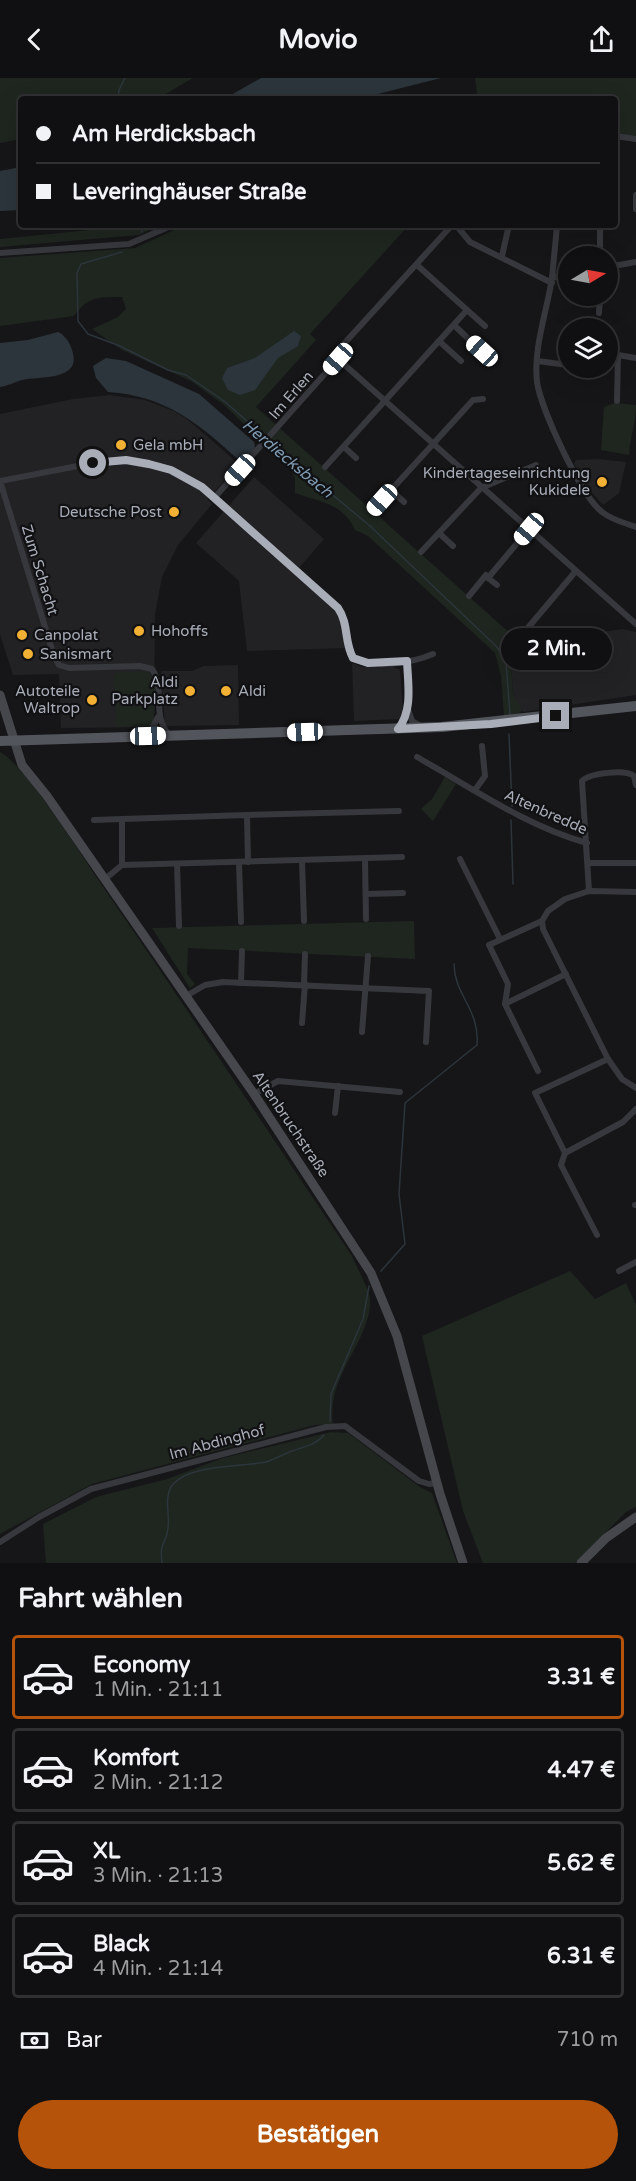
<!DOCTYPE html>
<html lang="de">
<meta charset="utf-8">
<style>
body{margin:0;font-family:"Varela Round",sans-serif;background:#19191b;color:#f1f3f6;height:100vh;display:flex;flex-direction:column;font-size:22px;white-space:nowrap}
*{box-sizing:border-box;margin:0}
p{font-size:20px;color:#9c9d9f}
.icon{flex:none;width:33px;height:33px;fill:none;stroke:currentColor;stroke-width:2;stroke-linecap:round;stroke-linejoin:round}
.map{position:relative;height:1485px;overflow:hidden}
.drawer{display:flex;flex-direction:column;background:#101012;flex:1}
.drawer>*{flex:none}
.hud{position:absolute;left:18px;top:18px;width:600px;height:132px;border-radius:6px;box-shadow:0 6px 24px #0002,0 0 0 2px #303032;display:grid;align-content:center;height:132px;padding:0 18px;background:#101012}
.needle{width:39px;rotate:80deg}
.tools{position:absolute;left:558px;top:168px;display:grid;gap:12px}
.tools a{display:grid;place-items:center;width:60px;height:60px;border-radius:50%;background:#101012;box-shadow:0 6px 24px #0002,0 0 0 2px #303032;font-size:30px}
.end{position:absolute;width:27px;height:27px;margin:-14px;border:8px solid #a8adb8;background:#111;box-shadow:0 0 0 3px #111}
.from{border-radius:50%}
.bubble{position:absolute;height:42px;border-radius:21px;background:#101012;box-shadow:0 6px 24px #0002,0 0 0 2px #303032;font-size:20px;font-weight:700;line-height:42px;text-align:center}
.car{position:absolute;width:18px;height:36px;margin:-18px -9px;border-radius:8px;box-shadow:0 0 4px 2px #0007;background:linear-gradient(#fff 24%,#345 0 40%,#fff 0 76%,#345 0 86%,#fff 0)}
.hud b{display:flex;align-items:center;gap:21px;height:57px;font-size:22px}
.hud b+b{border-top:2px solid #303032}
.hud i{width:15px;height:15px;background:#f1f3f6}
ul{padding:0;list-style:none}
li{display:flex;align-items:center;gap:18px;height:84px;margin:0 12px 9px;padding:0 6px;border:3px solid #303032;border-radius:6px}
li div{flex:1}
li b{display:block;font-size:22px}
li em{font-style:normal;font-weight:700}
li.active{border-color:#b45309}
li>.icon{width:54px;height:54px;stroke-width:1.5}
h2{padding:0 18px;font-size:27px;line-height:72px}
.pay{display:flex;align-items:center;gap:15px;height:66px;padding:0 18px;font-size:22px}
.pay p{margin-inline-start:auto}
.action{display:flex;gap:12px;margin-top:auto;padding:12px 18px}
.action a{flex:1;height:69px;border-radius:36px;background:#b45309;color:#fff;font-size:24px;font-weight:700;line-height:69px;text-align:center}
header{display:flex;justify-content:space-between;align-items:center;height:78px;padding:0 18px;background:#101012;font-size:27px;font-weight:700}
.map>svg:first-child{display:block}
</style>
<header><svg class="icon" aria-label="back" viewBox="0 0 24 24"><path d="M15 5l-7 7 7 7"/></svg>Movio<svg class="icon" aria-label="share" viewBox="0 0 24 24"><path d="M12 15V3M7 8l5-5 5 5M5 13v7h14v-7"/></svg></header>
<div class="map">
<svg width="636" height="1485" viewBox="0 0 636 1485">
<rect width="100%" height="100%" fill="#161618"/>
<!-- built -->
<g fill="#222225">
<polygon points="110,317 145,322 174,333 187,341 240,387 207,421 212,426 178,467 162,499 155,536 154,640 151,649 61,650 59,596 13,597 0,556 0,336 73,321"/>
<polygon points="598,381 626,384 619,415 603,427 585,407 574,386 576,382"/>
<polygon points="254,399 324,461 299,490 342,531 350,550 351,570 247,573 239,503 196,465"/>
<polygon points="622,551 636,554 636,617 523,634 520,630 513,616 510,568"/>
<polygon points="352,585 362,589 393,589 400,592 403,633 400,641 354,643"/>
<polygon points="238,587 239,647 165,648 161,593 192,593 204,588"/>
</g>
<!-- green -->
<g fill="#1e261f">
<polygon points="0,0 193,0 157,21 21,21 21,61 0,65"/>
<polygon points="475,0 636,0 636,61 615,59 615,21 478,21"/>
<polygon points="139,147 159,147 139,157 0,169 0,161"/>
<path d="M185,147H409L310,256L316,262L256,329L522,566L510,569L513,616L522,632L519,636L504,638L501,598L495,575L368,458L355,452C343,425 320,424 295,415V400L290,390L223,326L191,303L122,272L92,251L118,239L126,231L122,219C99,219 88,218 74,238L0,248V180L135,170Z"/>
<path d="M615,325L636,327C636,345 630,359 629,377L601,372L604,329Z"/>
<path d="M145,593L150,595C158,607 156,636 151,649H116L114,595Z"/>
<path d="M0,674C24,686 79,773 97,800C183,925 267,1052 352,1178C356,1188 370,1213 370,1221C372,1262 326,1297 333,1346L315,1347L92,1406L0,1456Z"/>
<polygon points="445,699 456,706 433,743 421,731 432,721"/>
<polygon points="414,843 415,881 188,870 187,896 195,906 190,910 152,850"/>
<polygon points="570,1193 595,1221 626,1205 636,1227 636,1429 626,1434 575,1485 483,1485 463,1433 422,1258"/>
<polygon points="331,1354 348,1355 420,1409 432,1415 457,1485 46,1485 43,1446 96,1419 167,1401 223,1380"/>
</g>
<!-- water -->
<g fill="#2c353c">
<polygon points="261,0 441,0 358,21 224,21"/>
<polygon points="21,89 21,132 0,133 0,93"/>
<polygon points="294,253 301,258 298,268 278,280 255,312 240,317 228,312 222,300 227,290 255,280"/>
<path d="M58,254C65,257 70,265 72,272C83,303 40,298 22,302C15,304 8,308 0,309V265L28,262Z"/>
<path d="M106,280L126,283L199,316L254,364L255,370L241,384C199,346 167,318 108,314L96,300L93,288Z"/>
</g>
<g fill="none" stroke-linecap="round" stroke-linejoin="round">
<!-- stream -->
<g stroke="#2c353c" stroke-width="1.5">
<polyline points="118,21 119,12 125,0"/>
<polyline points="142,147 142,154"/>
<polyline points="122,174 81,186 77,195 78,243 88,256 120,268 168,292 186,297 224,323 265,359"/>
<polyline points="268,363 370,448 497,569 506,584 510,637"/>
<polyline points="509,656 512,728"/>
<polyline points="511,742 513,806"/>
<path d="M381,1193L405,1166L399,1116L405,1025L477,967C480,931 454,917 454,886"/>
<polyline points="330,1343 331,1316 363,1241 369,1208"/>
<path d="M162,1485C159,1462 167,1466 168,1450C170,1437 164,1421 171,1409C186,1386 241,1389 266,1384C276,1381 283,1376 292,1373C303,1369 316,1367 324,1357"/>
</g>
<!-- street -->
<g stroke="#37383d" stroke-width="6">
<polyline points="615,58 636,61"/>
<polyline points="636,117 636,131"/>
<polyline points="456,147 470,164 552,205"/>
<polyline points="600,150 600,178"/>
<polyline points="0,175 129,166 173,147"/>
<polyline points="502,178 509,147"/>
<polyline points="608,189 636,184"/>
<path d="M568,196L552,200C547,233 533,271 537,304C541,331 581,418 602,434C612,442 625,445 636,449"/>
<polyline points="552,200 557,148"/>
<polyline points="467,232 485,248"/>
<polyline points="599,235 600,218"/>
<polyline points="454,247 482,274"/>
<polyline points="439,263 461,283"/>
<polyline points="608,280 618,277 636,280"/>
<polyline points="338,281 636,546"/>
<polyline points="537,283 568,287"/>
<polyline points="617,323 618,277"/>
<polyline points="344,369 356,380"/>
<polyline points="325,389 467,232 417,187"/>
<path d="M0,403L93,385L126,383L171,392L215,419L338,530C348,546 344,564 353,580C374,591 412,585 433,576"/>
<path d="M0,403L54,578L59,587L69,590L140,588L152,591C166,611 151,637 169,657"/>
<polyline points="391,412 404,424"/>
<polyline points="215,419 338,281 341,269 452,147"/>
<polyline points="373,432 473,322 483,321"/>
<polyline points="439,455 453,468"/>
<polyline points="421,474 481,410 536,387"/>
<polyline points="488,500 497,507"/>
<polyline points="469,518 486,497 488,500 529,451"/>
<polyline points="521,558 575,494"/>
<polyline points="408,631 412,643 421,648"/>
<polyline points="399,649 408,631 407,583"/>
<polyline points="148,658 158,639"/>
<path d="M417,679C472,710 526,748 587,765"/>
<polyline points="475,712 485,698 482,668"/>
<polyline points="247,737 399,733"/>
<polyline points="94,742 122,741"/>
<polyline points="365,781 366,841"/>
<polyline points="460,781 500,861"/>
<polyline points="302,783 304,843"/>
<polyline points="239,785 241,844"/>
<polyline points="589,785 636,785"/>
<polyline points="177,786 179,848"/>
<polyline points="122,787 122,741 247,737 248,784"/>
<polyline points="105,801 122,787 402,779"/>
<path d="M589,813L582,703C590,695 625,691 634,698L636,707"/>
<polyline points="366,816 403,815"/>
<polyline points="542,843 543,851 608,981 622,1001 636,1010"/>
<polyline points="241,905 242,873"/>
<polyline points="304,906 305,876"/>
<polyline points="186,918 205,907 223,904 429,913 426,964"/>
<polyline points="505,926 566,896"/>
<polyline points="302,945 305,906"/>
<polyline points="362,954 368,878"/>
<polyline points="538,993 505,926 508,906 489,867 542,843 548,833 565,821 589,813 636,814"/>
<polyline points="254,1016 278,1003 400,1014"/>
<polyline points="335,1035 338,1008"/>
<polyline points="565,1075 535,1015 608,981"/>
<polyline points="635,1127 636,1127"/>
<polyline points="597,1157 561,1087 565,1075 623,1044 636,1031"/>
<polyline points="619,1193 636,1184"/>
<polyline points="0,1464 39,1439 91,1411 326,1349 345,1348 419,1403 429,1406 437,1405"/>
</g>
<!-- secondary -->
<g stroke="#45474d" stroke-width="9">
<polyline points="0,617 22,687 47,718 254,1016 371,1195 397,1258 440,1416 463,1485"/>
<polyline points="581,1485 606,1460 636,1439"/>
</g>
<!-- primary -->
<polyline stroke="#53555c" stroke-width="10" points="0,663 442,649 636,628"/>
</g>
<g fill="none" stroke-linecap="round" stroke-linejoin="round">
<!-- route -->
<path stroke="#a8adb8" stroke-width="8" d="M93,385L126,382L149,386L171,392L202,409L338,530C349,546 344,564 353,580L368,585L407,583C408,606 413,633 398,651L491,646L556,638"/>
</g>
<!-- markers -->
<g fill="#f2b134" stroke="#111113" stroke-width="2">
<circle cx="121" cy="367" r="6"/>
<circle cx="602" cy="404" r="6"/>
<circle cx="174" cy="434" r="6"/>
<circle cx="139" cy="553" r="6"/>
<circle cx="22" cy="557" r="6"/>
<circle cx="28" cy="576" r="6"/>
<circle cx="190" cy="613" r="6"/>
<circle cx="226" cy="613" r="6"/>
<circle cx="92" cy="622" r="6"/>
</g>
<g text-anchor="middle" stroke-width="4.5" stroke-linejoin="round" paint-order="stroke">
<!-- street labels -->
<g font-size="15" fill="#a8adb8" stroke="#111113">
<text transform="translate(291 317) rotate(-49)" y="5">Im Erlen</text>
<text transform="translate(40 492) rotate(73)" y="5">Zum Schacht</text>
<text transform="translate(546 734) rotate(24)" y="5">Altenbredde</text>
<text transform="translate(291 1046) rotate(56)" y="5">Altenbruchstraße</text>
<text transform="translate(217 1364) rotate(-15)" y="5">Im Abdinghof</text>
</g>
<!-- poi labels -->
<g font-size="15" fill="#a8adb8" stroke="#111113" text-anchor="start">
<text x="133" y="372">Gela mbH</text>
<text x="590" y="400" text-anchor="end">Kindertageseinrichtung<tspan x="590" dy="17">Kukidele</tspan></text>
<text x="162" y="439" text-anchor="end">Deutsche Post</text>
<text x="151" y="558">Hohoffs</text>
<text x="34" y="562">Canpolat</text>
<text x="40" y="581">Sanismart</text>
<text x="178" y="609" text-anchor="end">Aldi<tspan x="178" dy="17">Parkplatz</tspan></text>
<text x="80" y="618" text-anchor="end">Autoteile<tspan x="80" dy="17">Waltrop</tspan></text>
<text x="238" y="618">Aldi</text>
</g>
<!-- water labels -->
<g font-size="16" font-style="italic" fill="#7f9bb3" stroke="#111113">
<text transform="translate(288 380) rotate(40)" y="6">Herdiecksbach</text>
</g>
</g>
</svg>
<div class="tools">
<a><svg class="needle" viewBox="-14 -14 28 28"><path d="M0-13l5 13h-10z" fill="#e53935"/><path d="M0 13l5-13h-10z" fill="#9c9d9f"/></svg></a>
<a><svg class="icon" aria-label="layers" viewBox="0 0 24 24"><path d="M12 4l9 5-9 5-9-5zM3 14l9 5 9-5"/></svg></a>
</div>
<i class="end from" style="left:93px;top:385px"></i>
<i class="end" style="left:556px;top:638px"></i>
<div class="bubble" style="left:501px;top:550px;width:111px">2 Min.</div>
<i class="car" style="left:482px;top:273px;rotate:312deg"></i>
<i class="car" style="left:338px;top:281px;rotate:221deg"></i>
<i class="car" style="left:240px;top:392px;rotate:222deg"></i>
<i class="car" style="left:382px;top:422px;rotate:222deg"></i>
<i class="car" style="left:529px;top:451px;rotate:220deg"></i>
<i class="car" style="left:305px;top:654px;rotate:268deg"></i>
<i class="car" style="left:148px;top:658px;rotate:88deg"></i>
<div class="hud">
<b><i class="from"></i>Am Herdicksbach</b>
<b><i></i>Leveringhäuser Straße</b>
</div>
</div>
<section class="drawer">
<h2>Fahrt wählen</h2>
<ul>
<li class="active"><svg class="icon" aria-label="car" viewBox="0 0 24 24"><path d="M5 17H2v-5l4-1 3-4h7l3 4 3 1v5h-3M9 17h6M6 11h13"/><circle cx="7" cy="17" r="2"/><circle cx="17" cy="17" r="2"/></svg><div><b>Economy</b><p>1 Min. · 21:11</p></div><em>3.31 €</em></li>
<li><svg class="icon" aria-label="car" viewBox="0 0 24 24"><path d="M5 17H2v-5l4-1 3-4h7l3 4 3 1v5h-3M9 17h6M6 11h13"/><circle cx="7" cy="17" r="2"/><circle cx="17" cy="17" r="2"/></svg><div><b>Komfort</b><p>2 Min. · 21:12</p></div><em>4.47 €</em></li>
<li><svg class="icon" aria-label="car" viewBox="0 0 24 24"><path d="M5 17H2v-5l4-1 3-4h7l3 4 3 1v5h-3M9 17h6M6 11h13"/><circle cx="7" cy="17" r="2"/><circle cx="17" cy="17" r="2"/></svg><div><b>XL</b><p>3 Min. · 21:13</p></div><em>5.62 €</em></li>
<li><svg class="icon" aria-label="car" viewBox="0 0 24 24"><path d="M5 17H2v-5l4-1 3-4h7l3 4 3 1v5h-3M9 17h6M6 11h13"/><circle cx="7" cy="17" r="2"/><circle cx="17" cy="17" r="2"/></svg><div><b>Black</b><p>4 Min. · 21:14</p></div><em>6.31 €</em></li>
</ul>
<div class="pay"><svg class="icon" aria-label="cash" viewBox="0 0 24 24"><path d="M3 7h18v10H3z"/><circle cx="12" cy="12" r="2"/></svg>Bar<p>710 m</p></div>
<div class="action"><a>Bestätigen</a></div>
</section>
